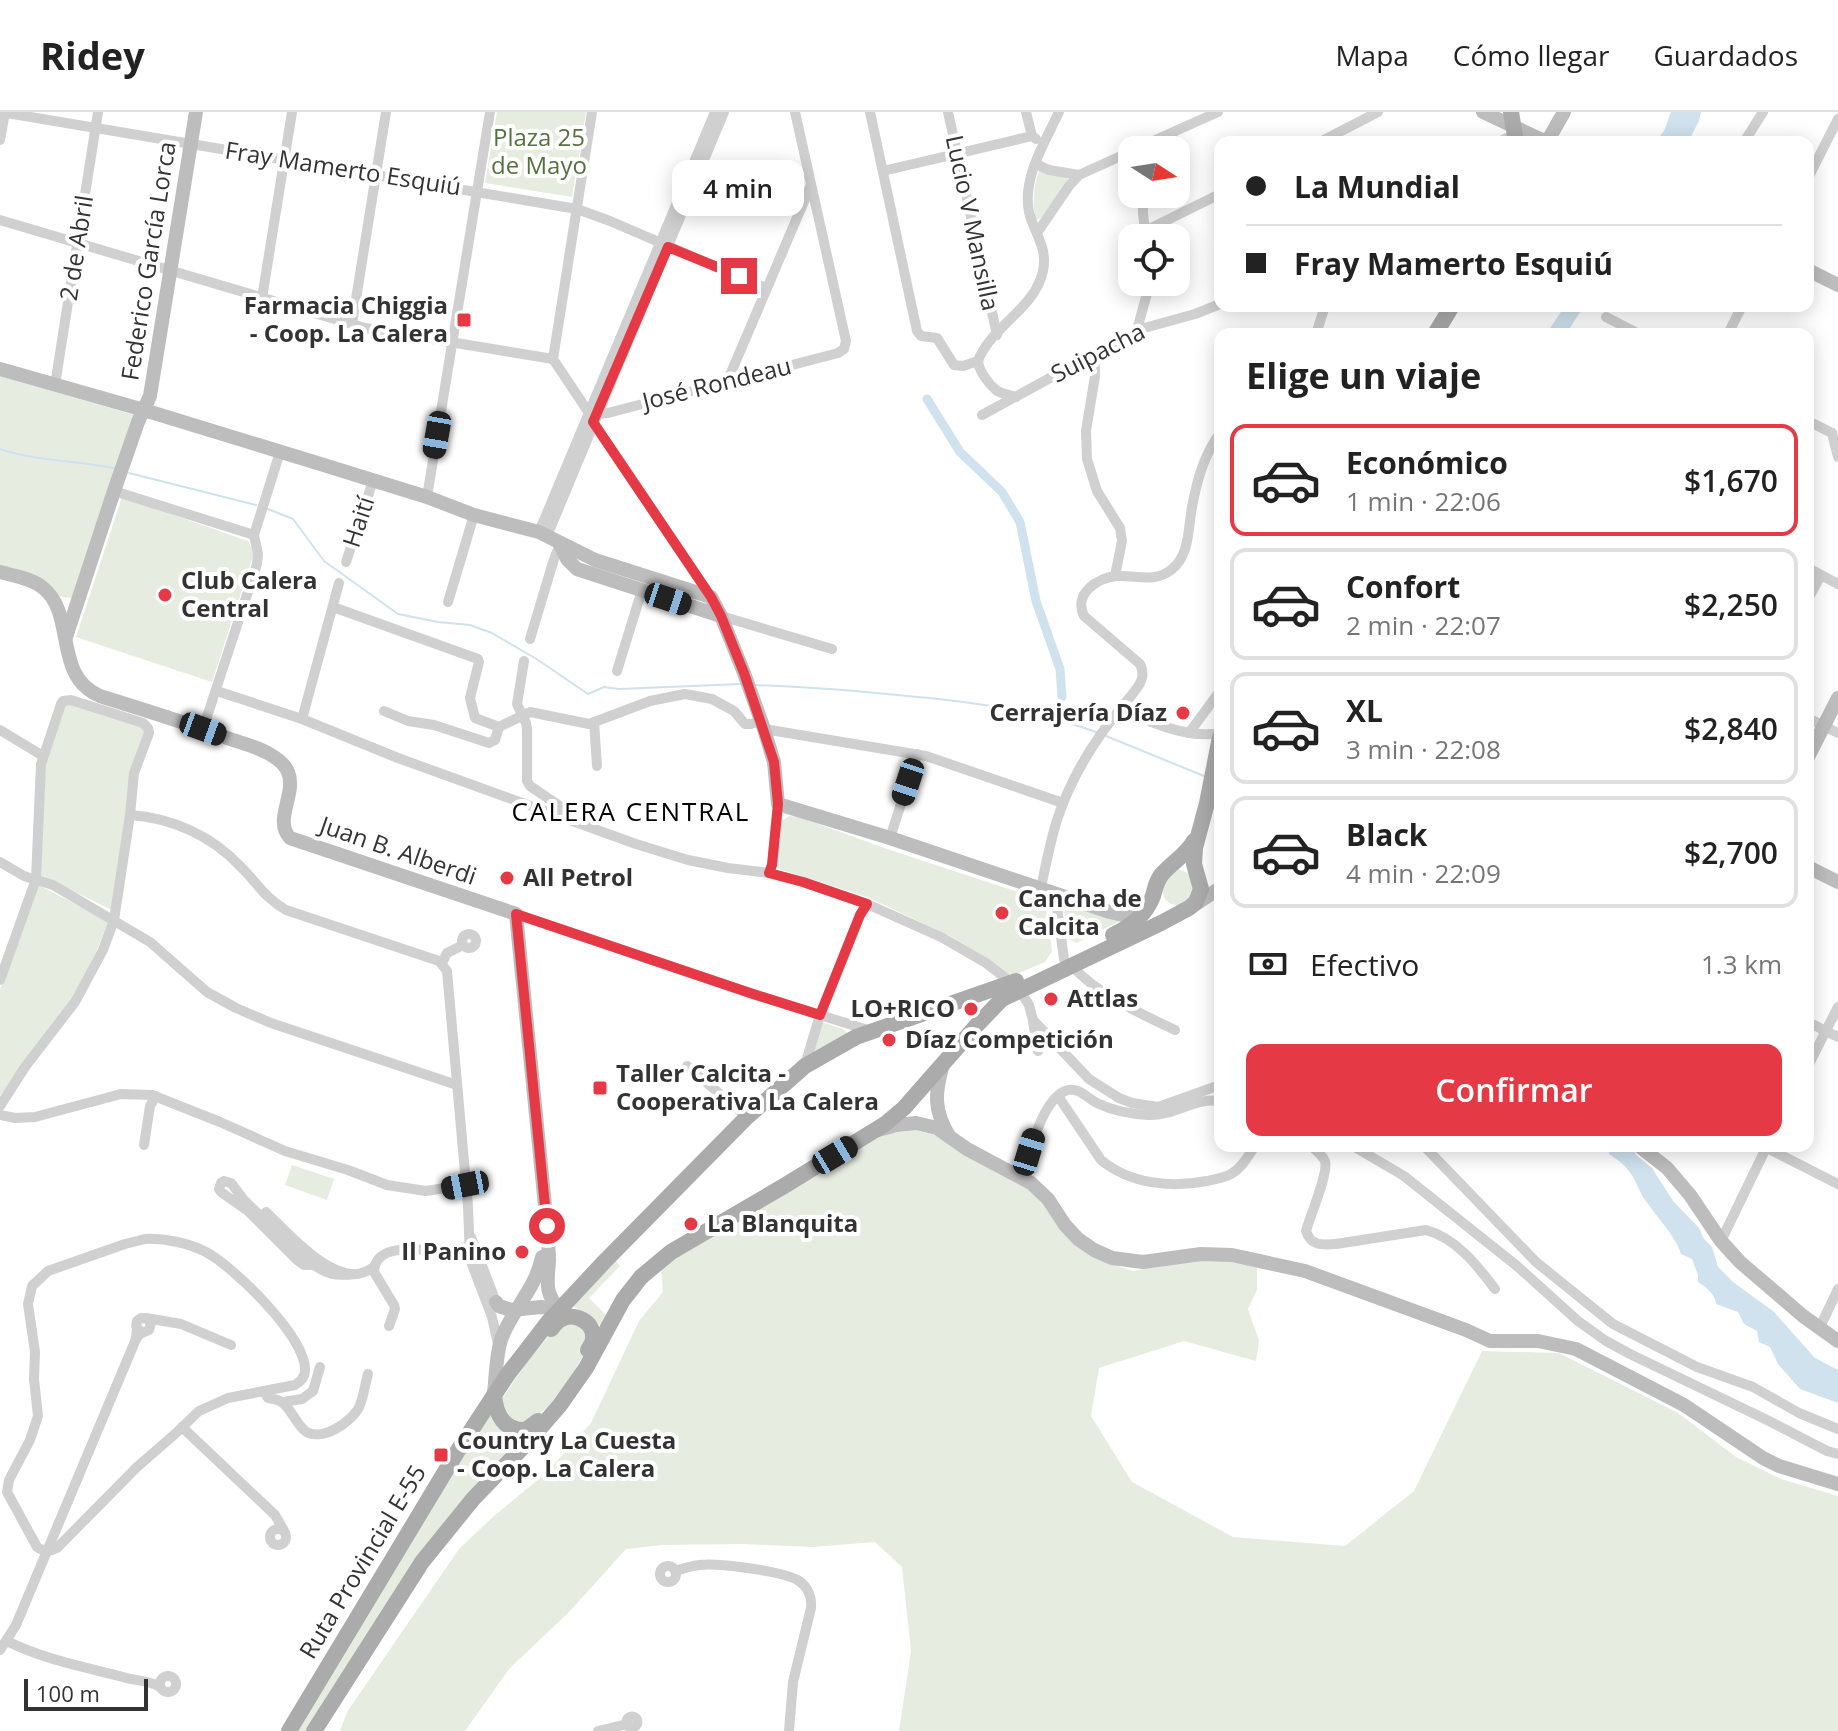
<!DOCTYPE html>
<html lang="es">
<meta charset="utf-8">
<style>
body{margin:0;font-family:"Open Sans",sans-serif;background:#f6f6f6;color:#222;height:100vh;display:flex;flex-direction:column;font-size:30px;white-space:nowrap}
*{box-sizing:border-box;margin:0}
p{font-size:26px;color:#767676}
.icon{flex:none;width:44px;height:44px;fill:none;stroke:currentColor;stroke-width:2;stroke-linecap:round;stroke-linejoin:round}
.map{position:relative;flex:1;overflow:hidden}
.details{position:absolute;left:1214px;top:216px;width:600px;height:824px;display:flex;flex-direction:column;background:#fff;border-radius:16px;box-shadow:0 4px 20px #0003}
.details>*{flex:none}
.top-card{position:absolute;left:1214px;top:24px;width:600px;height:176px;border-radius:16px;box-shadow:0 4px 20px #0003;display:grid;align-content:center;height:176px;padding:0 32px;background:#fff}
.needle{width:52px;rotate:102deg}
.controls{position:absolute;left:1118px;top:24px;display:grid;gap:16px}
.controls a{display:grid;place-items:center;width:72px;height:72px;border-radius:16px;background:#fff;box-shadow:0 4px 20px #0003;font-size:40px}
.scale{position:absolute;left:24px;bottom:20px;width:124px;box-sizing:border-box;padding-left:8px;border:4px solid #333;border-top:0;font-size:22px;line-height:28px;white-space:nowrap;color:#333;-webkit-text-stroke:6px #fff;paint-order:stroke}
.end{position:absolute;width:36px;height:36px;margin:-18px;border:10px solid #e63946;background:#fff;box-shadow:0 0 0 4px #fff}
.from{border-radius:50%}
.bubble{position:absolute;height:56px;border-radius:16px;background:#fff;box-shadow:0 4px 20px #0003;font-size:26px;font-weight:600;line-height:56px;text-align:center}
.car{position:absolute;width:24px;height:48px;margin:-24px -12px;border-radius:10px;box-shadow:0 0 6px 2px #0007;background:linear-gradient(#222 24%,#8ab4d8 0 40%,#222 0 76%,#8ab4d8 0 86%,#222 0)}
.top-card b{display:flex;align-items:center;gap:28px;height:76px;font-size:30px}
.top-card b+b{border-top:2px solid #e0e0e0}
.top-card i{width:20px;height:20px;background:#222}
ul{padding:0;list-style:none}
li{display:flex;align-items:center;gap:24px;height:112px;margin:0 16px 12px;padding:0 16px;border:4px solid #e0e0e0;border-radius:16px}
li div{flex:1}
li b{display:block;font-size:30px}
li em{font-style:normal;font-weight:600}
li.selected{border-color:#e63946}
li>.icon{width:72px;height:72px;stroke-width:1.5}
h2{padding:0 32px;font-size:36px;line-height:96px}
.pay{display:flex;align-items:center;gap:20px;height:88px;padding:0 32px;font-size:30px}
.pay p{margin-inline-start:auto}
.action{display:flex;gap:16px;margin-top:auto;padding:16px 32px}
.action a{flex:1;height:92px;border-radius:16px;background:#e63946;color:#fff;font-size:32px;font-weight:600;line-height:92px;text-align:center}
header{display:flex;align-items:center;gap:48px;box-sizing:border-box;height:112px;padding:0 40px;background:#fff;border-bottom:2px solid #e0e0e0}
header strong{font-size:38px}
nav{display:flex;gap:44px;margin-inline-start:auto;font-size:28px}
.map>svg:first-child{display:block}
</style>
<header>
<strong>Ridey</strong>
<nav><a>Mapa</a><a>Cómo llegar</a><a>Guardados</a></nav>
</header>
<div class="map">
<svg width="1838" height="1619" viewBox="0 0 1838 1619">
<rect width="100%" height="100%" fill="#fff"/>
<!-- green -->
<g fill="#e6ecdf">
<polygon points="497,0 586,0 572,85 485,71"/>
<path d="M1040,57L1067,65L1068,69L1041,106L1036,108C1032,92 1033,73 1040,57Z"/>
<polygon points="0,264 134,303 73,486 62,485 0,456"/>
<polygon points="122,385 248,429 254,441 212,570 76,525"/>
<polygon points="70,591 143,616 145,621 112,798 40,763 46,648 66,592"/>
<polygon points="789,704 799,705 890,738 1045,789 1052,839 1045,850 1014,863 1008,862 991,849 950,824 867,785 779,757 776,752 780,710"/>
<path d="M1178,757L1191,762L1196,783L1179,794C1163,792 1161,781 1163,767Z"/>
<polygon points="40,774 107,808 107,813 97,838 73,884 60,905 0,984 0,878 37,775"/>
<polygon points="1071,792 1120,809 1076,831 1069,827 1064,800"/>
<polygon points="822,910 843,917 848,922 812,942"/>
<polygon points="914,1018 936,1023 1028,1075 1111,1152 1133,1159 1194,1148 1228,1149 1257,1155 1257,1178 1248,1197 1259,1229 1256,1249 1184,1229 1099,1256 1091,1304 1132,1370 1233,1425 1345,1434 1414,1379 1482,1239 1559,1241 1678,1301 1736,1345 1781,1367 1838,1384 1838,1619 899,1619 911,1539 902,1455 875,1430 812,1435 744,1432 662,1433 626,1437 570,1499 509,1557 465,1619 340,1619 347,1600 459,1437 494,1404 546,1361 591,1311 639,1209 663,1180 661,1156 672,1146 880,1023"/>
<polygon points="292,1053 334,1067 327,1088 285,1073"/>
<polygon points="614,1146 620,1154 589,1186 607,1204 601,1214 591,1205 571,1193"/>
<path d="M561,1210L584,1215L588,1235C572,1264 554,1295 526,1312L509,1308L502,1287L529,1247Z"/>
<polygon points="490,1301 523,1324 483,1369 309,1619 295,1619"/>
</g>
<!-- water -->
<g fill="#cfe2ee">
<polygon points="1671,0 1701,0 1699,9 1688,30 1655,30 1664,19"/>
<polygon points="1565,194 1584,194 1566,222 1546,222"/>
<path d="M1609,1034H1631L1636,1043L1652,1056L1673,1089L1699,1116L1704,1127L1712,1135L1718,1155L1733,1170L1773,1199L1815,1246L1838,1258V1291L1800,1277L1778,1252L1770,1235L1759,1230L1757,1219L1744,1212L1738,1200L1716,1192C1716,1183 1706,1175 1698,1170V1163L1692,1147L1681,1142C1676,1124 1654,1102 1643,1085C1638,1076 1635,1066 1628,1058C1623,1051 1616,1047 1609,1042Z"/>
</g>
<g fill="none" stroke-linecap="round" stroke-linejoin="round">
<!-- stream -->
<g stroke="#cfe2ee" stroke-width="2">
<path d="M0,337C39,350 78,348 117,357"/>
<polyline points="129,361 256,393"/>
<polyline points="268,397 293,407 324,449 398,502 438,510 470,513 492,521 538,548 588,582 604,575 619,577 741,572"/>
<path d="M755,573C803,575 850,578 897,583C964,589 1033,597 1096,620"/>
<polyline points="1106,624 1204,664"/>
</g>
<!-- canal -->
<g stroke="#cfe2ee" stroke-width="9">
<polyline points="927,287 960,340 1002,380 1020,410 1036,489 1060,557 1062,585"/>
<polyline points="1060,608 1061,599"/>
</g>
<!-- street -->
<g stroke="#d0d0d0" stroke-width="10">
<polyline points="1,0 577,97 610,109 766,176"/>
<polyline points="592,0 553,247 589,301 593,310 711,485"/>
<polyline points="870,0 917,219 921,224 937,226 954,253 963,254 978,249"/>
<polyline points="948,0 997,223"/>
<polyline points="1026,0 1032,24 1036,27"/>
<polyline points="0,28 5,0"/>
<polyline points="1320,30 1378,0"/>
<polyline points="1499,30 1507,26"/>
<polyline points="1744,30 1763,0"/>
<polyline points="1133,38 1218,0"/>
<polyline points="1166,38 1174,20"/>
<polyline points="1036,52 1049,58 1079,63 1132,39"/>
<polyline points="883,59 1032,24"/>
<polyline points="1808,66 1838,7"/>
<polyline points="1143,82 1143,102 1146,126"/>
<polyline points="0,108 365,216 553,247"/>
<polyline points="1145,119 1220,82"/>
<polyline points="1037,121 1069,74 1079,63"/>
<polyline points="262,186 292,0"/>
<polyline points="1606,205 1639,222"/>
<polyline points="352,212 386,0"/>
<polyline points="1137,218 1150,170"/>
<polyline points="1316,222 1325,194"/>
<polyline points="1728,222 1742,194"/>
<path d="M978,249C991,214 1035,197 1043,159C1048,135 1034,121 1029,100C1022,66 1045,30 1059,0"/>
<path d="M978,249C979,259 988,271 996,278C1001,282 1010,283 1016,285"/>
<polyline points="1095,249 1095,264 1086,319 1087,347 1097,379 1120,416 1122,429 1115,464"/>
<polyline points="727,270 811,73"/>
<polyline points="55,273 98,0"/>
<polyline points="589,301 597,302 608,301 838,241 844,237 846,229 795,0"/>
<polyline points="982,303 1061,260 1095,249 1137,218 1195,202 1220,192"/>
<polyline points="1808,309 1832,321"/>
<polyline points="1832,321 1838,345"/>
<polyline points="114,379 254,423"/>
<polyline points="427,385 490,0"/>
<polyline points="539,420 715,0"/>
<polyline points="547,424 724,0"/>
<polyline points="346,450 373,369"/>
<polyline points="1808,456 1838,472"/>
<polyline points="1808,487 1821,463"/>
<polyline points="448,490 474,403"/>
<polyline points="333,495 478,547 479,550 470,586 475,606 499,615 530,600 589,612 650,589 685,582 712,587 734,599 745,612 751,612 761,609"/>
<polyline points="721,504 832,537"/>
<polyline points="530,527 554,447 560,432"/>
<polyline points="524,549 517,592 526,611 527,617 527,669 530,674 564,697 571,708"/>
<polyline points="617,559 642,478"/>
<polyline points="217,579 302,607 398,646 636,732 688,748 728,756 769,761 803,770 867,792 941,825 986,851 1012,871"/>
<path d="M1121,595C1150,611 1187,627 1220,621"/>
<polyline points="384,599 408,609 434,613 489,631 495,628 499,615"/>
<polyline points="1808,606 1838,621"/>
<polyline points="302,607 339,471"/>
<polyline points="594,610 597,654"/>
<polyline points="203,617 257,452 258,442 254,423 280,340"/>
<polyline points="764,617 926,644 1063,691"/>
<polyline points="0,618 43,644"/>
<polyline points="1189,621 1220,579"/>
<path d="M130,703C173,706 212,724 241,755C258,772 264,785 286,798L439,849L447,859L468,1094L470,1147L492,1205L498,1232"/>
<polyline points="890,726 917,642"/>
<polyline points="0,750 24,764 53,773 150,830 207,880 236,896 271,911 457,973"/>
<polyline points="769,761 772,753 778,692"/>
<path d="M1041,775C1046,753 1050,730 1057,708C1071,665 1097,624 1126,590C1135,578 1148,568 1140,552L1084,504C1073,482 1097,466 1117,464C1136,463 1154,471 1171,458C1190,444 1188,416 1192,395C1197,368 1204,343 1220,321"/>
<polyline points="1055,781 1064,847"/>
<polyline points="516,802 750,881 868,918"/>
<circle cx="469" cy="829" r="7"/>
<polyline points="442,851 447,841 463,833"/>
<path d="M1072,854C1097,882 1141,902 1175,918"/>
<polyline points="0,868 36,767 41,652 61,592 63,589 71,588 143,611 148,616 149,621 134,661 130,703 114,808 103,838 75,890 25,955 0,994"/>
<polyline points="1019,877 1029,893 1033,908 1089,967 1119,986 1132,991 1158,995 1220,973"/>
<polyline points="1033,910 1038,939"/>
<polyline points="1808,910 1838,925"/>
<polyline points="805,953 820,903 860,803 867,792"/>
<polyline points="687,954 747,1005"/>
<polyline points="1808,954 1838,895"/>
<path d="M1058,984L1101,1048C1130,1072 1171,1076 1207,1069C1215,1067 1224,1066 1231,1062C1242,1056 1248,1044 1255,1034"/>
<polyline points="0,1003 15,1006 35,1005 121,982 152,983 220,1010 285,1039 348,1058 387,1073 426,1079 465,1073"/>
<polyline points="144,1033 150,994 156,984"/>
<path d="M1311,1034C1316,1038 1322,1043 1325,1049C1329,1060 1310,1104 1306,1119C1311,1134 1322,1133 1336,1132L1426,1118C1456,1126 1477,1153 1495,1177"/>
<polyline points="1353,1034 1404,1064 1517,1154 1578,1209 1606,1229 1630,1242 1765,1307 1827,1339 1838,1342"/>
<polyline points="1424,1034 1536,1150 1613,1212 1697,1255 1753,1275 1799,1301 1838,1317"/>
<polyline points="1763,1034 1838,1072"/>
<path d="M1022,1066C1028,1046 1046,967 1078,979C1085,982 1092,989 1099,992C1114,999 1132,1002 1148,1003C1175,1004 1195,985 1220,989"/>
<path d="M266,1100C287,1120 325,1164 357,1162C363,1162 369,1158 374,1155"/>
<polyline points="471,1125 496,1190 491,1195"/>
<path d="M145,1127C165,1126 188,1131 206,1140C234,1155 306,1225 305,1258C305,1265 300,1270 295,1273L228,1286L199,1299L175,1322L137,1355L57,1436C50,1440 44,1440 37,1435L7,1380L9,1368L30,1328L38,1304L34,1267L35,1240L28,1192L32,1174L48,1159L125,1132Z"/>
<polyline points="1721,1129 1767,1034"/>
<path d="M314,1153H304L297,1148L248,1099L221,1080L219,1077L221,1071L224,1069L231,1071L244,1088L304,1147C327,1161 329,1165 356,1162"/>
<polyline points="146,1206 181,1212 231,1233"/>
<path d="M389,1214L395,1197L394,1193L374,1160C375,1131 416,1138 436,1138C447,1138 458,1136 469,1135"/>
<polyline points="1820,1215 1838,1177"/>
<polyline points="136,1227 140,1222 149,1218 151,1211 148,1207 141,1206 137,1209 136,1214 140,1219"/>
<path d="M264,1279L268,1286C272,1287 276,1287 280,1289C290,1294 295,1310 304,1318C320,1332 354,1309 360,1293C364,1283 365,1272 368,1262"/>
<polyline points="283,1290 302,1287 313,1279 320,1255"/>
<polyline points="182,1315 275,1403 283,1417"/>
<circle cx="278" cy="1425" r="8"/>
<circle cx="668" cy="1462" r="8"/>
<path d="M675,1459C684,1456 691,1454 700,1453C719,1451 784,1459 799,1469C808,1475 812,1485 811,1496L793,1570L789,1619"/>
<path d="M7,1529C42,1547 85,1555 123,1565C135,1569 149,1568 160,1575"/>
<polyline points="0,1538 16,1513 136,1227 137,1216"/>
<circle cx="168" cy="1572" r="8"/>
<circle cx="632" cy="1610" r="5.5"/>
<polyline points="598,1619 627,1612"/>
</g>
<!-- secondary -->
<g stroke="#bdbdbd" stroke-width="14">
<polyline points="1483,0 1540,27 1551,30"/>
<polyline points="1547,30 1564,0"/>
<polyline points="1808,158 1838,173"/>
<polyline points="0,257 144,298 327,354 427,385 474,403 539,420 595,448 711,485 721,504 744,561 764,617 774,650 778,692 890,726 1110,800 1127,804 1143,801"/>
<polyline points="560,432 567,447 577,457 721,504"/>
<path d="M0,460C14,464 31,466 42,475C77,501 52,564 100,584C144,598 188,611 230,627C244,632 259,635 271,643C278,647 285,652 288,660C297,682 273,708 290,726L516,802L547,1114C547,1125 549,1136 549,1148C548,1167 543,1183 561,1197"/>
<polyline points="66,525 114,379 138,310 150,284 196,0"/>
<polyline points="1808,645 1838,586"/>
<polyline points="1808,755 1838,770"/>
<polyline points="1190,796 1220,776"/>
<path d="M943,952C935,981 933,997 949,1024"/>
<polyline points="878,1018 897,1013 916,1011 937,1016 967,1037 1031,1071 1048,1087 1065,1113 1078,1127 1094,1138 1112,1146 1143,1150 1201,1142 1232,1143 1305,1159 1466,1218 1490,1229 1538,1229 1576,1237 1684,1293 1763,1346 1779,1354 1838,1372"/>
<polyline points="1639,1034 1667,1056 1690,1083 1721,1129 1740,1150 1803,1204 1838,1229"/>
<polyline points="496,1190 499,1194 511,1198 541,1195 561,1197"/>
<path d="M494,1281C496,1264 496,1240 502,1225C514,1195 535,1178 542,1145"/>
</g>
<!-- primary -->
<g stroke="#ababab" stroke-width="16">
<polyline points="1511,0 1516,30"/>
<polyline points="1435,222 1452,194"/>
<path d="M1113,823C1130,815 1146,803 1153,784C1155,776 1157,767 1163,761C1174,749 1186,743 1194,729"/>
<path d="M551,1217C553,1215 557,1209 560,1208C573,1199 595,1210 593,1226C593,1230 590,1235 588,1238"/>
<path d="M494,1283C496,1303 504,1319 526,1318L538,1309"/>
<polyline points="289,1619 457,1340 508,1262 549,1209 604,1150 747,1005 805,954 856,925 1016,869"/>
<polyline points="314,1619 422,1450 473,1387 527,1331 560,1293 586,1256 623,1188 641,1165 671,1140 784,1074 885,1012 904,996 977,913 1002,887 1161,811 1189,796 1196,790 1201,777 1194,752 1195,736 1207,691 1220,625"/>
</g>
</g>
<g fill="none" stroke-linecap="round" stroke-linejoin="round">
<!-- route -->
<polyline stroke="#e63946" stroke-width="10" points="547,1114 516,802 750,881 820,903 860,803 867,792 803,770 769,761 772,753 778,692 774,650 744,561 721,504 711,485 593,310 668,135 739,164"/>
</g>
<!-- markers -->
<g fill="#e63946" stroke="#fff" stroke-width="3">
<rect x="456" y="200" width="16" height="16" rx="4"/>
<circle cx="165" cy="483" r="8"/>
<circle cx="1183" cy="601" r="8"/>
<circle cx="507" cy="766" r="8"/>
<circle cx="1002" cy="801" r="8"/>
<circle cx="1051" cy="887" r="8"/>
<circle cx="971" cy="897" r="8"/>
<circle cx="889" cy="928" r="8"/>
<rect x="592" y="968" width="16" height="16" rx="4"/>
<circle cx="691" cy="1112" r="8"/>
<circle cx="522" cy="1140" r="8"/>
<rect x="433" y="1335" width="16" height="16" rx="4"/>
</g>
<g text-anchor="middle" stroke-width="8" stroke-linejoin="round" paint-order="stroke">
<!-- park labels -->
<g font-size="24" fill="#56703f" stroke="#fff">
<text x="539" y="34">Plaza 25<tspan x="539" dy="28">de Mayo</tspan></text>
</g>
<!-- street labels -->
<g font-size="24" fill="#333" stroke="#fff">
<text transform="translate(343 57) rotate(9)" y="8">Fray Mamerto Esquiú</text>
<text transform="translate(972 111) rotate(78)" y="8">Lucio V Mansilla</text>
<text transform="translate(77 136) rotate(-81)" y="8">2 de Abril</text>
<text transform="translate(149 149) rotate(-81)" y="8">Federico García Lorca</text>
<text transform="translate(1098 241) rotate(-27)" y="8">Suipacha</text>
<text transform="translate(717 272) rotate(-14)" y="8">José Rondeau</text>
<text transform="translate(359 410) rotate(-72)" y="8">Haití</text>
<text transform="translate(398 739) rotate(19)" y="8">Juan B. Alberdi</text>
<text transform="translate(363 1450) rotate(-59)" y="8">Ruta Provincial E-55</text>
</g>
<!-- poi labels -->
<g font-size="24" font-weight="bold" fill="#333" stroke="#fff" text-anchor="start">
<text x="448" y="202" text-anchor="end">Farmacia Chiggia<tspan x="448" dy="28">- Coop. La Calera</tspan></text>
<text x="181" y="477">Club Calera<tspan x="181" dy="28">Central</tspan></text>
<text x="1167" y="609" text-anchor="end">Cerrajería Díaz</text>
<text x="523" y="774">All Petrol</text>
<text x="1018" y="795">Cancha de<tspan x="1018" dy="28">Calcita</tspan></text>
<text x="1067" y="895">Attlas</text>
<text x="955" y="905" text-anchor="end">LO+RICO</text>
<text x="905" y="936">Díaz Competición</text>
<text x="616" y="970">Taller Calcita -<tspan x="616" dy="28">Cooperativa La Calera</tspan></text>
<text x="707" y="1120">La Blanquita</text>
<text x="506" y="1148" text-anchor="end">Il Panino</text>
<text x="457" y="1337">Country La Cuesta<tspan x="457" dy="28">- Coop. La Calera</tspan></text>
</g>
<!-- neighbourhood labels -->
<g font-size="26" letter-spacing="2" fill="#000" stroke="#fff">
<text x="631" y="709">CALERA CENTRAL</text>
</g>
</g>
</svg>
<div class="controls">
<a><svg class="needle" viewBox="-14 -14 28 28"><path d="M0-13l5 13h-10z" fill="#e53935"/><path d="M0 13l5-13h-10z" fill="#767676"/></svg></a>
<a><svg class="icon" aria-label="locate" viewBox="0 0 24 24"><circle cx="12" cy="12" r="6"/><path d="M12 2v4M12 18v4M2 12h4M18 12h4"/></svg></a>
</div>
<div class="scale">100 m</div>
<i class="end from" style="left:547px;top:1114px"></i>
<i class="end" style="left:739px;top:164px"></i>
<div class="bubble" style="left:672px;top:48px;width:132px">4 min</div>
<i class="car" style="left:437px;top:323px;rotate:190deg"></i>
<i class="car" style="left:668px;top:487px;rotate:108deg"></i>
<i class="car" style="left:203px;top:617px;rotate:110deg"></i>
<i class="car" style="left:908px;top:670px;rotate:198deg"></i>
<i class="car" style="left:1029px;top:1040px;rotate:17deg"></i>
<i class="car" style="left:835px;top:1043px;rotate:59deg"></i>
<i class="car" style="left:465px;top:1073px;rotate:259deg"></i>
<div class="top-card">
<b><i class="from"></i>La Mundial</b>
<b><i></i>Fray Mamerto Esquiú</b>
</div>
<section class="details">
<h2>Elige un viaje</h2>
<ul>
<li class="selected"><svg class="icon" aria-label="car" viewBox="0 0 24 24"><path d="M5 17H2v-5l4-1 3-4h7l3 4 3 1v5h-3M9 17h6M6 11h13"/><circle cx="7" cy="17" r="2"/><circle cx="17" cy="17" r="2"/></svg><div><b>Económico</b><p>1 min · 22:06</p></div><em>$1,670</em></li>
<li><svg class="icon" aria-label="car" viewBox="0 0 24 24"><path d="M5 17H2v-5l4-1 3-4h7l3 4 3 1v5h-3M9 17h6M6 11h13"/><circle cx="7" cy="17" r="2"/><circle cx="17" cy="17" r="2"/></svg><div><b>Confort</b><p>2 min · 22:07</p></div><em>$2,250</em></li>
<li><svg class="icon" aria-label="car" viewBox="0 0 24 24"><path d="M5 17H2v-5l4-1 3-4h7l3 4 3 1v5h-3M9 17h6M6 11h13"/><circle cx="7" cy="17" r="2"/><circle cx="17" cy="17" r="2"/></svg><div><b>XL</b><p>3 min · 22:08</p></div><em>$2,840</em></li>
<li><svg class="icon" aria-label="car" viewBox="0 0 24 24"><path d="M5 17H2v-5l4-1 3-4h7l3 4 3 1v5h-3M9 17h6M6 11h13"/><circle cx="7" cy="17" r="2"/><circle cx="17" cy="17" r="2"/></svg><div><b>Black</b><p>4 min · 22:09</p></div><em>$2,700</em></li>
</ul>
<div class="pay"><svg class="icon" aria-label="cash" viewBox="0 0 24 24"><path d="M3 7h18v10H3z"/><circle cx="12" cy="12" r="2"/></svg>Efectivo<p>1.3 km</p></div>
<div class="action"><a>Confirmar</a></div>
</section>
</div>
